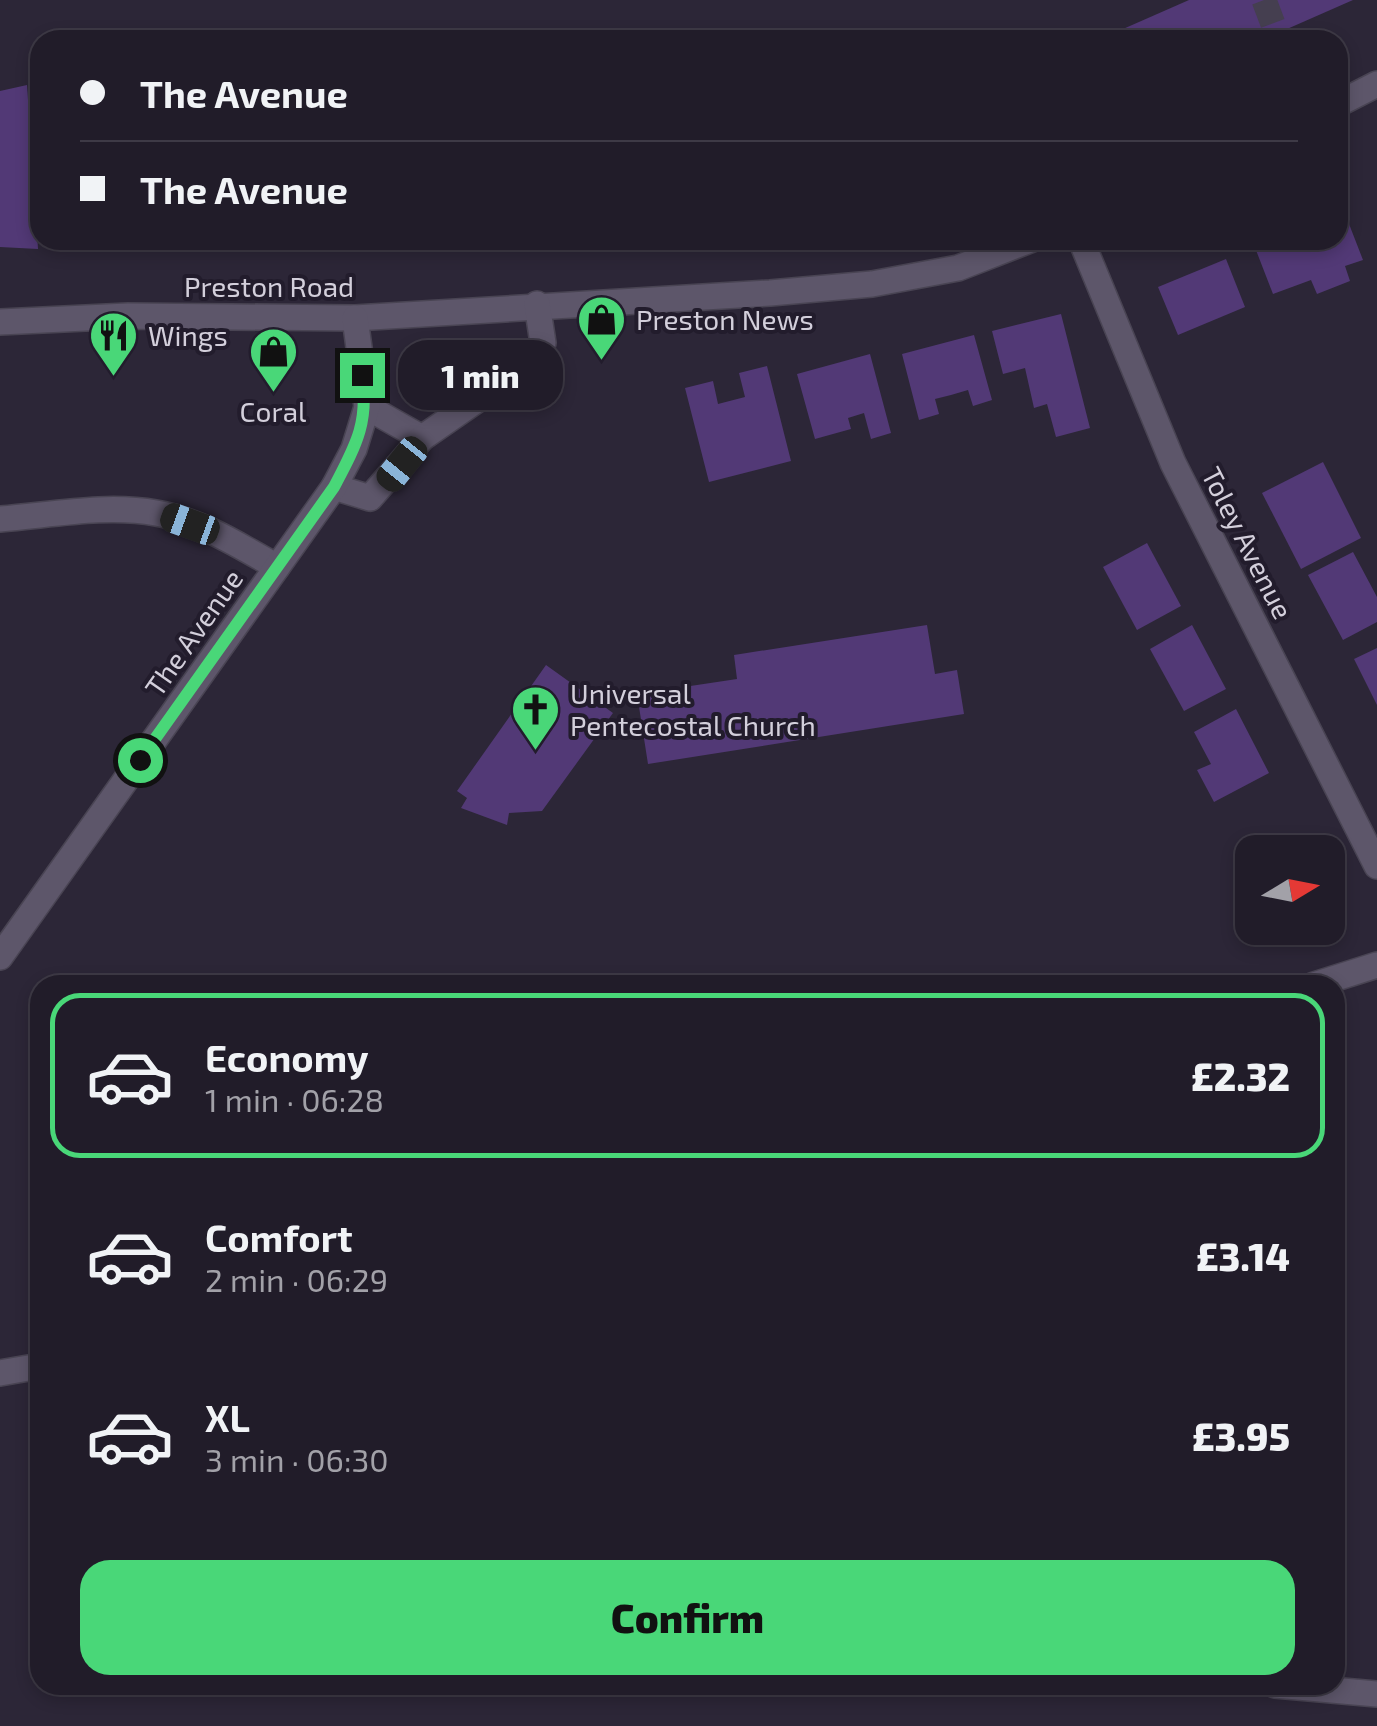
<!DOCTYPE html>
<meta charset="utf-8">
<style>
body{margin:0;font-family:"Exo 2",sans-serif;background:#2d2935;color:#f1f3f6;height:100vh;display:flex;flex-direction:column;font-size:38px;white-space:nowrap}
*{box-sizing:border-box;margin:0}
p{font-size:32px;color:#a2a1a8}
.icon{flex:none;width:55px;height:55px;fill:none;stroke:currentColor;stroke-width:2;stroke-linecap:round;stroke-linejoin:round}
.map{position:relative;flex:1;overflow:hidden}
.side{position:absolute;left:30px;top:975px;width:1315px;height:720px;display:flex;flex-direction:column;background:#211c29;border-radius:30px;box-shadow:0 5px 15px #0003,0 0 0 2px #3e3a46}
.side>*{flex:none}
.banner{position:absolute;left:30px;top:30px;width:1318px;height:220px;border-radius:30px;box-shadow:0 5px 15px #0003,0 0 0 2px #3e3a46;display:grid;align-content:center;height:220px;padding:0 50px;background:#211c29}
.needle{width:65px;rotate:80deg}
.fabs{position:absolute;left:1235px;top:835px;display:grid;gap:20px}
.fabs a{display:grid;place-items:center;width:110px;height:110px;border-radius:20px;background:#211c29;box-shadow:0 5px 15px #0003,0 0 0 2px #3e3a46;font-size:50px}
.end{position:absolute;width:45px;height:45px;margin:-22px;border:12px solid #49d778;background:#111;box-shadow:0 0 0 5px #111}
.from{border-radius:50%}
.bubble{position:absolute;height:70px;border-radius:30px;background:#211c29;box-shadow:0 5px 15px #0003,0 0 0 2px #3e3a46;font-size:32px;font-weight:800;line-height:70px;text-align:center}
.car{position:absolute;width:30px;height:60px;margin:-30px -15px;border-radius:12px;box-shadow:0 0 8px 2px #0007;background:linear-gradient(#222 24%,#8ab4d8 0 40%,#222 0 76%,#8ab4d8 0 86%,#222 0)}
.banner b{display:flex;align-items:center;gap:35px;height:95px;font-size:38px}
.banner b+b{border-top:2px solid #3e3a46}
.banner i{width:25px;height:25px;background:#f1f3f6}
ul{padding:18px 0 0;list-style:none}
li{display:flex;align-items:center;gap:30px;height:165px;margin:0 20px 15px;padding:0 30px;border:5px solid transparent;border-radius:30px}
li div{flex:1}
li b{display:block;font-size:38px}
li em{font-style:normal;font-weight:800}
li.current{border-color:#49d778}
li>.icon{width:90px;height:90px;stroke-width:1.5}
.primary-button{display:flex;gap:20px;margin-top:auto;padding:20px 50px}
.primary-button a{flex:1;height:115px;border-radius:30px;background:#49d778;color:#111;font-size:40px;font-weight:800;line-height:115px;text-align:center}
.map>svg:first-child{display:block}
</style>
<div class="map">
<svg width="1377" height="1726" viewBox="0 0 1377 1726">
<rect width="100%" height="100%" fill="#2c2637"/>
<!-- building -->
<g fill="#523976">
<polygon points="1189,0 1353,0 1262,40 1098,40"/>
<polygon points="27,85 38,249 0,247 0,91"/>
<polygon points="1344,211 1363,260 1345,266 1350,281 1317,294 1311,280 1273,294 1254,245 1266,240 1338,240 1338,213"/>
<polygon points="1226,259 1245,307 1178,335 1158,287"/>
<polygon points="1061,314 1090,428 1056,437 1047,404 1034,408 1025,368 1003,374 992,331"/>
<polygon points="974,335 992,400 973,406 968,390 951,395 935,399 939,414 919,420 902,354"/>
<polygon points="870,354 891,433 871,439 864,413 848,418 851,429 815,439 797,374"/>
<polygon points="767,366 791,461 709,482 685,388 713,381 718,404 745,397 739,373"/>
<polygon points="1323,462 1361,538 1301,569 1262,493"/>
<polygon points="1147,543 1181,606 1137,630 1103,567"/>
<polygon points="1353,552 1377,597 1377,622 1343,640 1308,575"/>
<polygon points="927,625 935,674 957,670 964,714 648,764 637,694 737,679 734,655"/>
<polygon points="1192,625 1226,689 1184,711 1150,649"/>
<polygon points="1377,648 1377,705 1354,659"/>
<polygon points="546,665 613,713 542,811 509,813 507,825 461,808 467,798 457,791"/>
<polygon points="1236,709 1269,773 1214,802 1197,770 1211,764 1194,732"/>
</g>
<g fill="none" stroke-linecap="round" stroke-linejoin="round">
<!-- minor-tunnel -->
<polyline stroke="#453f50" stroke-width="25" stroke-dasharray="25 12" stroke-linecap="butt" points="1264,0 1279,40"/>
<defs>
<g id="minor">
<polyline points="1338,104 1377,84"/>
<polyline points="1081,240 1173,463 1377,866"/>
<polyline points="0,322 128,316 355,318 770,293 872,284 958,268 1030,240"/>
<polyline points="367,407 422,438"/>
<polyline points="334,487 370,498 422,438 533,361 543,343 537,304"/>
<path d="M0,519C51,515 106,504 156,513C199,520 240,546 277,567"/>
<polyline points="0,957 334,487 354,449 367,407 355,318"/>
<polyline points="1314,985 1377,965"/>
<polyline points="0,1373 40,1366"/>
<polyline points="1275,1685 1377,1694"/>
</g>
</defs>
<!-- minor casing -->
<use href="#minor" stroke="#494453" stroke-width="28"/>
<!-- minor -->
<use href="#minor" stroke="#5d566a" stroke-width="25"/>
</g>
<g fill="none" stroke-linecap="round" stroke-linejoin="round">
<!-- route -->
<path stroke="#49d778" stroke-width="12" d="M140,760L334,487C356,445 369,423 362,375"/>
</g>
<!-- icons -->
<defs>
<symbol id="shop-pin" viewBox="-11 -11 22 30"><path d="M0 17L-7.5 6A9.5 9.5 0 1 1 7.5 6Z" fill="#49d778" stroke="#221c2c"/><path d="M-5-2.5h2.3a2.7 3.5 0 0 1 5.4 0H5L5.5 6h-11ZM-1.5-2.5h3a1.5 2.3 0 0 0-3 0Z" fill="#111"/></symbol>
<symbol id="restaurant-pin" viewBox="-11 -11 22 30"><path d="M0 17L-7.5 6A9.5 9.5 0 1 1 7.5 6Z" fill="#49d778" stroke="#221c2c"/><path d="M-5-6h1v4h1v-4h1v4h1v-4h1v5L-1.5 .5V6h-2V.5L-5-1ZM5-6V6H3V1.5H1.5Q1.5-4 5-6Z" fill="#111"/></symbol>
<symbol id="church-pin" viewBox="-11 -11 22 30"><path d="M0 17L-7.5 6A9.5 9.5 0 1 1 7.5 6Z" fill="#49d778" stroke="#221c2c"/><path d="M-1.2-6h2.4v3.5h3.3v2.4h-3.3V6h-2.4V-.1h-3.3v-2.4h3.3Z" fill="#111"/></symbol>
</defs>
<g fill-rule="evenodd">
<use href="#shop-pin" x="574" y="292" width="55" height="75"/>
<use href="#restaurant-pin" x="86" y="308" width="55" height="75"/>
<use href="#shop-pin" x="246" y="324" width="55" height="75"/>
<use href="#church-pin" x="508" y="682" width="55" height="75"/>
</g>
<g text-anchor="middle" stroke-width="8" stroke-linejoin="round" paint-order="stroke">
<!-- street labels -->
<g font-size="28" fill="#d3cfdb" stroke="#221c2c">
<text x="269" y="297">Preston Road</text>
<text transform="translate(1247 543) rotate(63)" y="10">Toley Avenue</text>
<text transform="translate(194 633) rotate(-55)" y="10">The Avenue</text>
</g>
<!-- poi labels -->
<g font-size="28" fill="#d3cfdb" stroke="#221c2c" text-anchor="start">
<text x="636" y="330">Preston News</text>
<text x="148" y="346">Wings</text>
<text x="273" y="422" text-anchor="middle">Coral</text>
<text x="570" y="704">Universal<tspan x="570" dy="32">Pentecostal Church</tspan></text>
</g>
</g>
</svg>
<div class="fabs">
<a><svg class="needle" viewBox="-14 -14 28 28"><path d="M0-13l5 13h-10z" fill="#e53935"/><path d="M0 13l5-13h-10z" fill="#a2a1a8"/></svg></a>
</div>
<i class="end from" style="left:140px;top:760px"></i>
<i class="end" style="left:362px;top:375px"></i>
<div class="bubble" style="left:398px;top:340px;width:165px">1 min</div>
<i class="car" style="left:402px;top:464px;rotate:219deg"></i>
<i class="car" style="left:190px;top:524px;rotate:290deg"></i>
<div class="banner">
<b><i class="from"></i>The Avenue</b>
<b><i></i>The Avenue</b>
</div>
<section class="side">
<ul>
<li class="current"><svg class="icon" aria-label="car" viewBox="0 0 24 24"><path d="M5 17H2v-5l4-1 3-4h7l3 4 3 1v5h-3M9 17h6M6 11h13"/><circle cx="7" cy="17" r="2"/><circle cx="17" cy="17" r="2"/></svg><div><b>Economy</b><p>1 min · 06:28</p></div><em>£2.32</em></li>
<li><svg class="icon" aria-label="car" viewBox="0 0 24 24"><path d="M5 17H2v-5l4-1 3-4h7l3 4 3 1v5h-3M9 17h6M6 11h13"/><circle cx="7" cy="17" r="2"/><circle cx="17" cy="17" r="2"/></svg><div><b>Comfort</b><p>2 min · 06:29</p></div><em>£3.14</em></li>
<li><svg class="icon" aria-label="car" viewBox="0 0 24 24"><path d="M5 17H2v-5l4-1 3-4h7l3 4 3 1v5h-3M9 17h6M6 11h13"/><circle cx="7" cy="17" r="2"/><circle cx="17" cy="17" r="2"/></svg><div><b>XL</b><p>3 min · 06:30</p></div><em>£3.95</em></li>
</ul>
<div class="primary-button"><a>Confirm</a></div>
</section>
</div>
